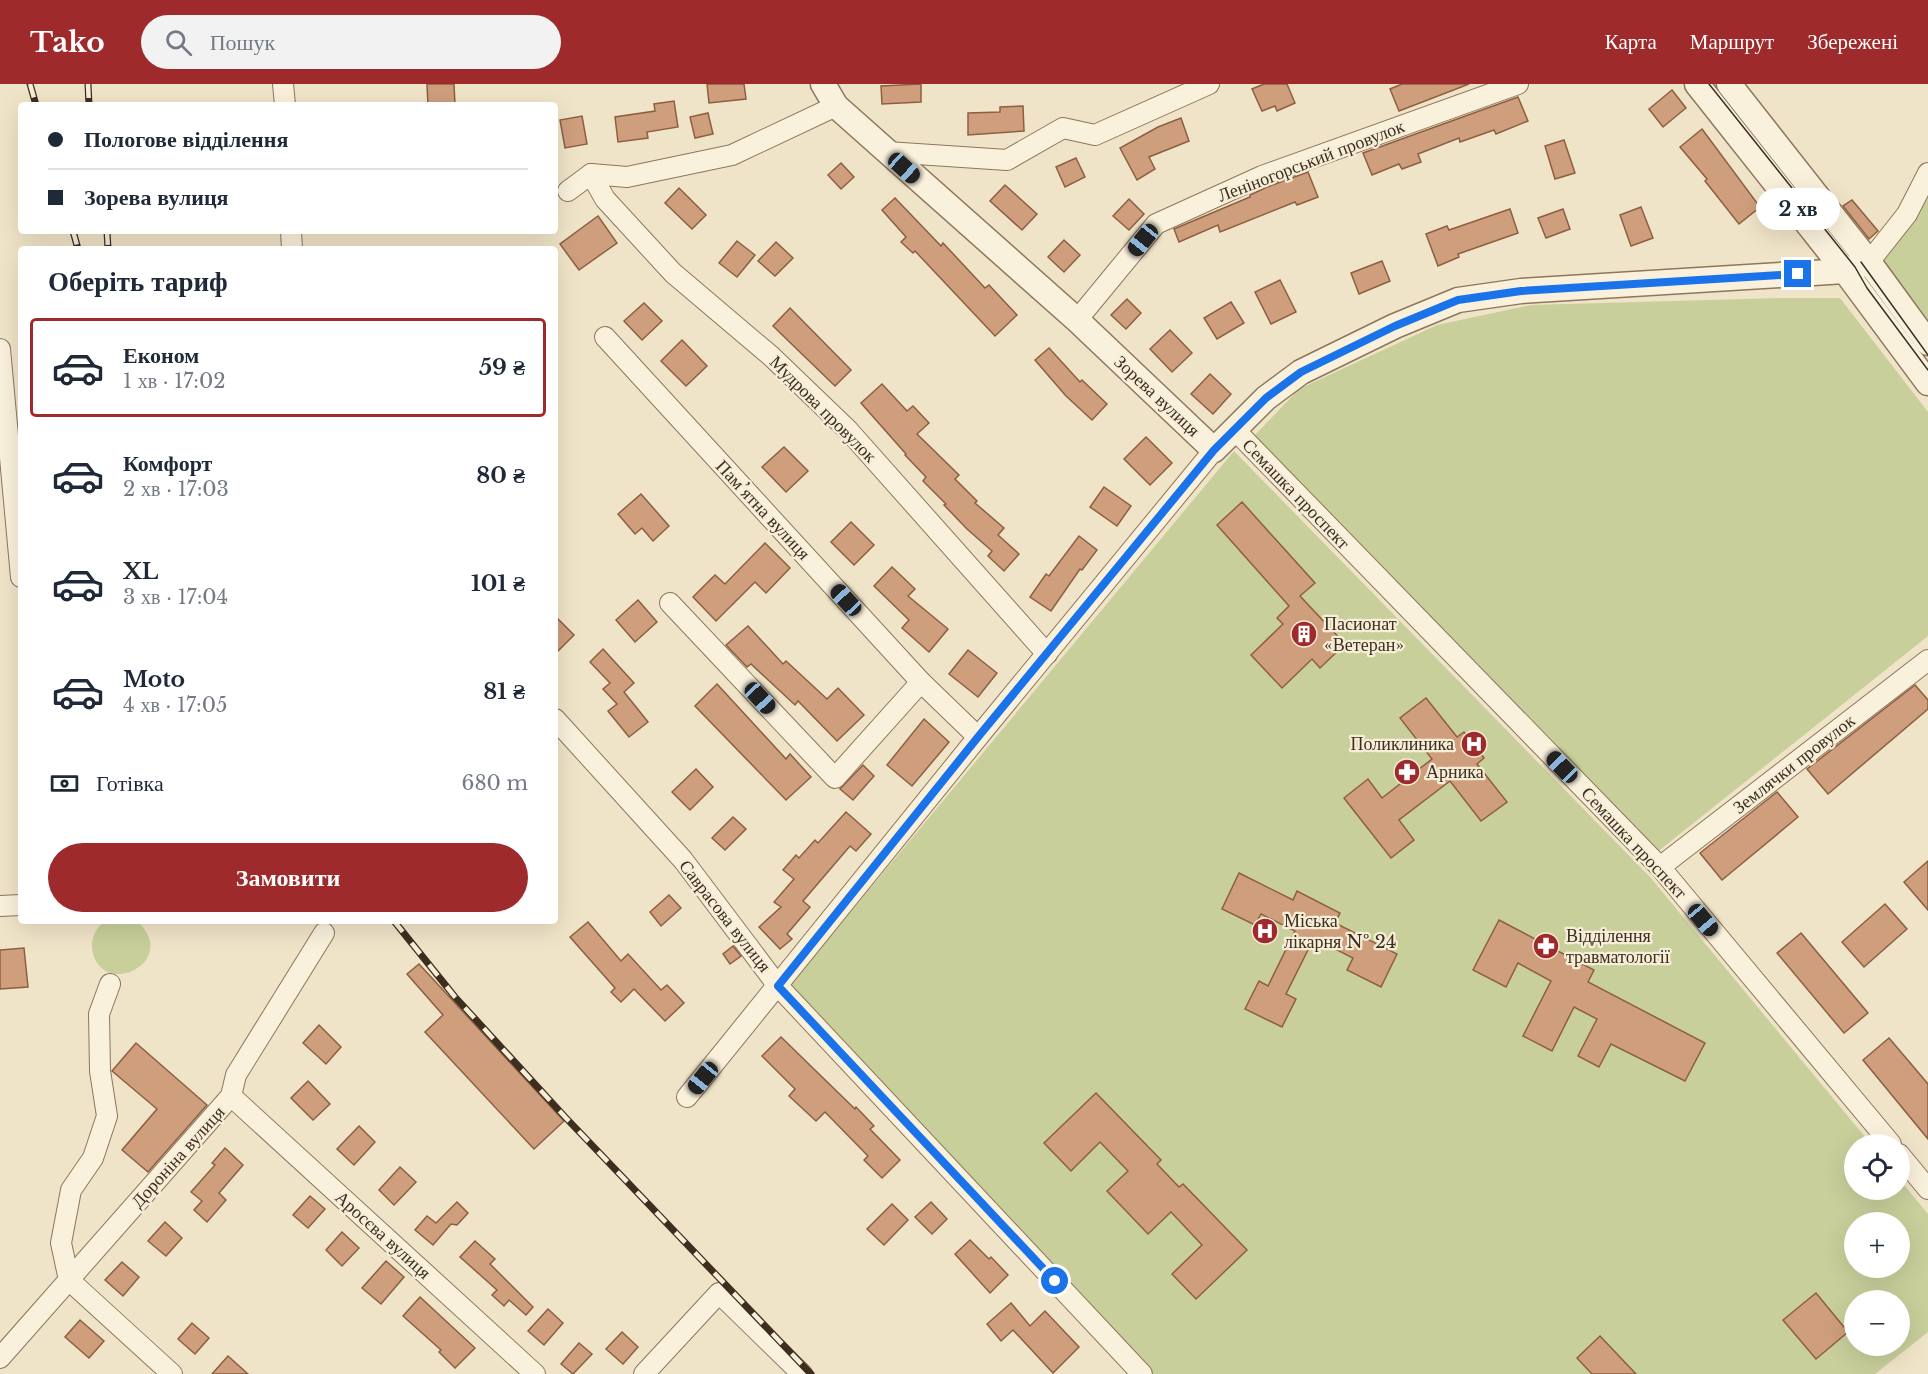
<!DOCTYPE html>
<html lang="uk">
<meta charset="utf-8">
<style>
body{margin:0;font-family:"Libre Baskerville",serif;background:#f2f2f3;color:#1f2937;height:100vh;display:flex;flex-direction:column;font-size:22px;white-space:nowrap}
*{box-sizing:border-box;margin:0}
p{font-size:20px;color:#747a83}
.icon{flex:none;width:33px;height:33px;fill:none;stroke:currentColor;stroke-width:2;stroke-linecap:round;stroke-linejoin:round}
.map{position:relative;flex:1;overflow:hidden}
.details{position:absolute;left:18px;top:162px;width:540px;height:678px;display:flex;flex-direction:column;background:#fff;border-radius:6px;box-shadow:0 6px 24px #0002}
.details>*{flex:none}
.guide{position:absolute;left:18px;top:18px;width:540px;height:132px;border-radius:6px;box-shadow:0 6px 24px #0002;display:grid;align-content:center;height:132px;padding:0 30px;background:#fff}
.tools{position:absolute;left:1844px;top:1050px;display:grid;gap:12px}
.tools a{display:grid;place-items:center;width:66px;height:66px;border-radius:50%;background:#fff;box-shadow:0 6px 24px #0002;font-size:30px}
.end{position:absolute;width:27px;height:27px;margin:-14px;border:8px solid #1a73e8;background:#fff;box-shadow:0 0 0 3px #fff}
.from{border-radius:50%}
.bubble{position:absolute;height:42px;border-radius:21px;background:#fff;box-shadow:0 6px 24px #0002;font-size:20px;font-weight:700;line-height:42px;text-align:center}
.car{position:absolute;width:18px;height:36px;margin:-18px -9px;border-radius:8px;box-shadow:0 0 4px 2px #0007;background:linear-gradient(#222 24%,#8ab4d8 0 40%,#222 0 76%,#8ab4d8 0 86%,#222 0)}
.guide b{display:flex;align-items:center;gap:21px;height:57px;font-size:22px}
.guide b+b{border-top:2px solid #e0e1e3}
.guide i{width:15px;height:15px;background:#1f2937}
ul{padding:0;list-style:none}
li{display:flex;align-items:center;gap:18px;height:99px;margin:0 12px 9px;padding:0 18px;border:3px solid transparent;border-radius:6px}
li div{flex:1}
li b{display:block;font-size:22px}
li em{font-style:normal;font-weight:700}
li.selected{border-color:#9e2a2b}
li>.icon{width:54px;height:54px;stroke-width:1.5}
h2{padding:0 30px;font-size:27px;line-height:72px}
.pay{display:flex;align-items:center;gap:15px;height:66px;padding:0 30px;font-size:22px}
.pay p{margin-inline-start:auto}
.primary-button{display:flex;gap:12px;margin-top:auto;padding:12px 30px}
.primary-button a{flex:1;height:69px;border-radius:36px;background:#9e2a2b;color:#fff;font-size:24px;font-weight:700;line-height:69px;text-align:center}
header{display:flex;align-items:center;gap:36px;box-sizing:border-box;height:84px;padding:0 30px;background:#9e2a2b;color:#fff}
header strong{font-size:28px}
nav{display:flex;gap:33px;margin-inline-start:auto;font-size:21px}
.search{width:420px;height:54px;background:#f2f2f3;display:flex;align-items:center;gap:15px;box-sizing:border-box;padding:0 21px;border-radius:33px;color:#747a83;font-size:22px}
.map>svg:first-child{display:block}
</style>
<header>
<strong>Tako</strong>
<div class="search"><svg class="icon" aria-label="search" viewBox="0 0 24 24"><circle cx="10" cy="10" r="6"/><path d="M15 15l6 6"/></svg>Пошук</div>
<nav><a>Карта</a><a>Маршрут</a><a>Збережені</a></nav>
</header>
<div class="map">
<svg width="1928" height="1290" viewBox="0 0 1928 1290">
<rect width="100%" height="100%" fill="#f0e4c8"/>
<!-- green -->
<g fill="#c9cf9b" fill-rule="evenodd">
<polygon points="1928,114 1928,245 1880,181"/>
<polygon points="1782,214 1840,214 1928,328 1928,552 1656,769 1254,352 1299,305 1437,241 1531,221"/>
<path d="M1234,367L1650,793L1871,1060H1854V1106H1899V1095L1928,1130V1248L1875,1290H1150L789,902ZM1854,1138H1899V1184H1854ZM1854,1216H1899V1262H1854Z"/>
<path d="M105,837H137C182,878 100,917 92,865C91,853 96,844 105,837Z"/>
</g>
<!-- building -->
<g fill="#cf9f7d" stroke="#8d5f41" stroke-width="1.5">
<polygon points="427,0 454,0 455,21 428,21"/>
<polygon points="707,0 744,0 746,15 709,19"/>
<polygon points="921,0 921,18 882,20 881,2"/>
<polygon points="1264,0 1287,0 1295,19 1277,27 1275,22 1262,27 1252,5"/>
<polygon points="1402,0 1469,0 1399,27 1390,5"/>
<polygon points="1672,6 1686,24 1663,43 1649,25"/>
<polygon points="1518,13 1528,37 1496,50 1494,46 1460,58 1459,54 1418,70 1421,78 1402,85 1399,80 1372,91 1363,69"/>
<polygon points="674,17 678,43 647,48 648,54 618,58 615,33 655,27 654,20"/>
<polygon points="1023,22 1024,47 968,51 968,29 1000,28 1000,23"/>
<polygon points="708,29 713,50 695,54 690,33"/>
<polygon points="582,32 587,60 565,64 560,36"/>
<polygon points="1181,34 1189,57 1149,73 1155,85 1137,96 1120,64 1158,43"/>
<polygon points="1702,45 1760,123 1739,140 1705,97 1707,95 1680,63"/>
<polygon points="1564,56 1575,89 1555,95 1545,62"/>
<polygon points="1076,74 1085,93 1065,103 1056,83"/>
<polygon points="841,79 854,93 841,105 828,91"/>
<polygon points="1308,88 1318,113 1297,121 1295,118 1220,148 1218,141 1179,158 1174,145 1250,113 1250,111 1267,103"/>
<polygon points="1005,101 1037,130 1022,146 990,117"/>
<polygon points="679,104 706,131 692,145 665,119"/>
<polygon points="895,114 941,162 943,159 985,204 989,201 1017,231 995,252 915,167 913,169 901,158 906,153 882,126"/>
<polygon points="1129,115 1144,130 1129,146 1113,132"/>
<polygon points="1852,116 1878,147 1869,155 1843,122"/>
<polygon points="1641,123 1653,154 1631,162 1620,131"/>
<polygon points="1510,125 1518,149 1458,170 1459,173 1438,182 1426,150 1447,142 1449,146"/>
<polygon points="1563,125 1570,145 1546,154 1538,134"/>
<polygon points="598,132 617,159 579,186 560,160"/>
<polygon points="1064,156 1080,171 1064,188 1048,173"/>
<polygon points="737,157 755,171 737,193 719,179"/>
<polygon points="776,158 793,174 775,192 758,177"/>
<polygon points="1382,177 1390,197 1359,210 1351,189"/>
<polygon points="1280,196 1296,228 1271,240 1255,208"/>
<polygon points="1127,215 1141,229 1126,245 1111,231"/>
<polygon points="1231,218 1244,239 1217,255 1204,234"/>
<polygon points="644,219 662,237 642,256 624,237"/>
<polygon points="790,224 851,286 835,302 773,242"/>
<polygon points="1170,246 1192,269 1172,288 1150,265"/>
<polygon points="682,256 707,282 686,302 661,277"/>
<polygon points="1049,264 1080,298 1082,296 1107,320 1092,336 1066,312 1035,276"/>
<polygon points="1210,290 1231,310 1213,330 1191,310"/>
<polygon points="882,300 907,327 913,322 929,339 917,350 959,391 955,395 977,417 975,419 1004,444 998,451 1019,470 1004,487 988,472 992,467 967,445 944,421 946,420 923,397 926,393 905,371 906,370 861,319"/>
<polygon points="1146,353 1172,379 1150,401 1124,375"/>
<polygon points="784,363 808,387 786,408 762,383"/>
<polygon points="1104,403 1131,422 1117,442 1090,423"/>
<polygon points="641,410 669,442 653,457 642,444 635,450 618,430"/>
<polygon points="1242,418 1315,499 1300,512 1345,560 1320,584 1312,575 1282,604 1251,571 1283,540 1277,534 1289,522 1217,441"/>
<polygon points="851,438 874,461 854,481 831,458"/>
<polygon points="1079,452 1097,466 1082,486 1080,485 1051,527 1030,513 1046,490 1049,492"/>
<polygon points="765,459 790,484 766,509 755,498 716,537 693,513 715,491 725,500"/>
<polygon points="892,483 915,505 908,512 948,545 929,568 902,544 909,536 874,502"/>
<polygon points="638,516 657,538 635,558 616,536"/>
<polygon points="555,532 574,551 555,570"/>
<polygon points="748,542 783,580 786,577 827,615 838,604 864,631 837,657 798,617 795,621 751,580 747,583 726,561"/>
<polygon points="603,565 634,599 624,608 648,638 629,653 608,627 617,620 603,605 610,599 590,578"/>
<polygon points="968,566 997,589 978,613 949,590"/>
<polygon points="717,600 786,675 790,670 811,693 786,716 695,622"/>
<polygon points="1915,601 1928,616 1928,625 1828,710 1807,685"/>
<polygon points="1426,614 1457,653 1464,648 1484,674 1477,680 1507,718 1481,737 1450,697 1399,736 1414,756 1391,774 1344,714 1368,695 1382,714 1432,675 1400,634"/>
<polygon points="924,635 949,658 912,702 887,681"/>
<polygon points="863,681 874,692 853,716 840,705"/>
<polygon points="696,685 713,703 690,726 672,708"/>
<polygon points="1777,708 1798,733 1722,796 1700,769"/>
<polygon points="846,728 871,750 856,767 850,762 803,817 810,823 787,850 792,855 780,865 759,843 781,823 774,818 794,795 783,786 796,771 799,774 815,756 818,759"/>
<polygon points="733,733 746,745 725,766 712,754"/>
<polygon points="1928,777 1928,826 1904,798"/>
<polygon points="1239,789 1293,816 1297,807 1340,829 1335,839 1397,870 1381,903 1347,886 1353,874 1314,854 1286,910 1296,915 1282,943 1245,925 1259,897 1268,902 1295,847 1261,830 1255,841 1222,825"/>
<polygon points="669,811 681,824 661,842 650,828"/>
<polygon points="1885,820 1907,845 1864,883 1842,858"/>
<polygon points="1499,836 1594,886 1588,898 1705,959 1685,997 1611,960 1599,983 1578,972 1597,935 1574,923 1552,967 1523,952 1551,897 1518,879 1506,903 1473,886"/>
<polygon points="588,838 621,877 628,870 661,906 667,901 684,919 665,937 634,905 621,918 611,908 615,904 570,853"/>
<polygon points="1801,849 1868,929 1844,949 1777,869"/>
<polygon points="733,862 741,872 730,880 723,870"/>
<polygon points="24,864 28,903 0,905 0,866"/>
<polygon points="419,880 564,1037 534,1065 425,948 443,931 407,890"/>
<polygon points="319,941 341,963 326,980 303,959"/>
<polygon points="781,953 855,1025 856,1023 874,1042 870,1045 900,1076 882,1094 864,1076 868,1072 825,1028 816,1037 789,1012 795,1005 762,972"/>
<polygon points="1889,954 1928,1000 1928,1055 1863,976"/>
<polygon points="136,959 207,1021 148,1088 122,1066 157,1025 112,987"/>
<polygon points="308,997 330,1020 313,1036 291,1014"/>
<polygon points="1096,1009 1161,1076 1157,1080 1179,1103 1183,1100 1247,1166 1196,1215 1172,1190 1202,1161 1171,1128 1148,1150 1107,1107 1128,1087 1100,1058 1071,1087 1044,1059"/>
<polygon points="359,1042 375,1058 354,1081 337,1065"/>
<polygon points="225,1064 243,1081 219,1109 226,1116 207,1138 194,1126 202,1117 191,1108 215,1081 212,1079"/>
<polygon points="400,1083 416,1098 394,1121 379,1106"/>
<polygon points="310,1112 325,1125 308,1144 293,1131"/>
<polygon points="457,1118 468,1129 457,1141 451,1140 433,1161 415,1146 427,1132 436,1139"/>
<polygon points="931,1118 947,1135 932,1150 915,1133"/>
<polygon points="892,1120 908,1136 884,1161 867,1145"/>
<polygon points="165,1138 182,1154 166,1172 148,1157"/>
<polygon points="342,1148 359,1164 342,1182 326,1166"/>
<polygon points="970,1156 989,1175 991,1173 1008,1191 990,1209 955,1170"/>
<polygon points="475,1157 495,1175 490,1180 533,1223 526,1231 509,1216 504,1222 492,1211 497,1206 460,1173"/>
<polygon points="386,1177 404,1193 381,1220 362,1204"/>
<polygon points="122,1178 139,1193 123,1212 105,1196"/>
<polygon points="1816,1209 1848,1248 1816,1275 1783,1236"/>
<polygon points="420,1213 475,1264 455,1284 439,1268 441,1266 403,1232"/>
<polygon points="1011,1219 1030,1242 1045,1227 1079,1263 1053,1289 1013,1246 1001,1257 987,1240"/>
<polygon points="548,1225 563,1239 544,1261 528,1247"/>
<polygon points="80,1236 104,1257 89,1274 65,1253"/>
<polygon points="192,1239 209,1254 195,1270 178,1255"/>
<polygon points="622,1248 638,1263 623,1280 606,1265"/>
<polygon points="1600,1252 1636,1290 1592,1290 1577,1274"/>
<polygon points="579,1259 592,1270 573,1290 561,1280"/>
<polygon points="228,1272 248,1290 212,1290"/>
</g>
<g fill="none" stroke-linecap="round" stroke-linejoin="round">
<defs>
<g id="minor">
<polyline points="283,0 285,21"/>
<polyline points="887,68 1007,76 1063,44 1095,51 1209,0"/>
<polyline points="591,90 605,115 673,189 771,272 848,346 1047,570"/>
<polyline points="568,107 591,90 627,93 732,71 836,22"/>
<polyline points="291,147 292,165"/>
<polyline points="1869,178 1907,130 1928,89"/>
<polyline points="1077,236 1156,140 1262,92 1518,0"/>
<polyline points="605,253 921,598 978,653"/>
<polyline points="0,265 21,493"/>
<polyline points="1234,345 1660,783 1891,1060"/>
<polyline points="670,519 835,694 921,598"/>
<polyline points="555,635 683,776 778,902 1142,1290"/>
<polyline points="1660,783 1928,576"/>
<polyline points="0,822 21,821"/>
<polyline points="110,900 99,930 100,987 107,1032 93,1074 71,1106 61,1159 69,1196 172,1290"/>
<polyline points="231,1012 535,1290"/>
<polyline points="687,1013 978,653 1214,366"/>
<polyline points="1899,1070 1928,1105"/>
<polyline points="0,1274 231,1012 236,991 324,849"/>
<polyline points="644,1290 719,1209 802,1290"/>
</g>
<g id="tertiary">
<polyline points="823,0 836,22 1077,236 1214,366 1266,314 1301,288 1395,242 1458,216 1521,207 1845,187 1869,178"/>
<polyline points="1697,0 1845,187 1928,299"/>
<polyline points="1729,0 1869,178 1928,259"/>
</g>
</defs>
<!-- minor casing -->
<use href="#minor" stroke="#8d765c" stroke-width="22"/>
<!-- tertiary casing -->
<use href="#tertiary" stroke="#8d765c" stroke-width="27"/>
<!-- minor -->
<use href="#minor" stroke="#faf1dc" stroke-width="20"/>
<!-- tertiary -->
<use href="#tertiary" stroke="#faf1dc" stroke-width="24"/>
<!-- tram -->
<g stroke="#3d2e20" stroke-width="1.5">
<polyline points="1709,0 1855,183 1867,204 1928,286"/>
<polyline points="1861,178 1928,271"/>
</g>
<defs>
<g id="rail">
<polyline points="30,0 36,21"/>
<polyline points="88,0 89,21"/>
<polyline points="73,147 78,165"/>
<polyline points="107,147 108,165"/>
<polyline points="394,837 455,913 566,1034 811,1290"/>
</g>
</defs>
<!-- rail casing -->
<use href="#rail" stroke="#3d2e20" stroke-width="7"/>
<!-- rail -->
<use href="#rail" stroke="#f7eed8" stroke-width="4.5" stroke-dasharray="14" stroke-linecap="butt"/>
</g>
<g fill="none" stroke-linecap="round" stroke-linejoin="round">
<!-- route -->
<polyline stroke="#1a73e8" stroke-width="8" points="1055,1197 778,902 978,653 1214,366 1266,314 1301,288 1395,242 1458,216 1521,207 1798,190"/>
</g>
<!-- icons -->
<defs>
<symbol id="building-disc" viewBox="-11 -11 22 22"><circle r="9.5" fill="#9e2a2b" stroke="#f7eed8"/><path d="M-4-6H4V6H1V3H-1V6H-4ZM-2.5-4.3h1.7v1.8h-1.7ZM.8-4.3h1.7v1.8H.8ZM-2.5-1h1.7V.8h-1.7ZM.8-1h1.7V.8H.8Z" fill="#fff"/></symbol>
<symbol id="hospital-disc" viewBox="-11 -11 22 22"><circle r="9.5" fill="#9e2a2b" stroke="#f7eed8"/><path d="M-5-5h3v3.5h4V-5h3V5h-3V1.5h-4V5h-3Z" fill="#fff"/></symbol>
<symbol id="pharmacy-disc" viewBox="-11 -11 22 22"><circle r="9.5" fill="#9e2a2b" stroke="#f7eed8"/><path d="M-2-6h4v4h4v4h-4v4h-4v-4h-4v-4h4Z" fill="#fff"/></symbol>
</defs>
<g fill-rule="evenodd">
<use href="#building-disc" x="1289" y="535" width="30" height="30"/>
<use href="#hospital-disc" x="1459" y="645" width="30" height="30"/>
<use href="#pharmacy-disc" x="1392" y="673" width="30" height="30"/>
<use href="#hospital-disc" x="1250" y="832" width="30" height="30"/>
<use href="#pharmacy-disc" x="1531" y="847" width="30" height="30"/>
</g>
<g text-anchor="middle" stroke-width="4.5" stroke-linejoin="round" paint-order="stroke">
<!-- street labels -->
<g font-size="18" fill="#3d2e20" stroke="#f7eed8">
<text transform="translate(1311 77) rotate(-21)" y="6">Леніногорський провулок</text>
<text transform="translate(1157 312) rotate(43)" y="6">Зорева вулиця</text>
<text transform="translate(823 325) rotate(45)" y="6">Мудрова провулок</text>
<text transform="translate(1296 410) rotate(46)" y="6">Семашка проспект</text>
<text transform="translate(763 426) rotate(47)" y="6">Пам’ятна вулиця</text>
<text transform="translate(1794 680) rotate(-38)" y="6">Землячки провулок</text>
<text transform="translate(1634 759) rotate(47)" y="6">Семашка проспект</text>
<text transform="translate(725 832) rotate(52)" y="6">Саврасова вулиця</text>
<text transform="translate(178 1073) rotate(-48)" y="6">Дороніна вулиця</text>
<text transform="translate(383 1151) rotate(42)" y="6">Аросєва вулиця</text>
</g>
<!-- poi labels -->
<g font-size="18" fill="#3d2e20" stroke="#f7eed8" text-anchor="start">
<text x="1324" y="546">Пасионат<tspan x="1324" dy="21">«Ветеран»</tspan></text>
<text x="1454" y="666" text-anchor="end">Поликлиника</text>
<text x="1426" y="694">Арника</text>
<text x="1284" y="843">Міська<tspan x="1284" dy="21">лікарня № 24</tspan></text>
<text x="1566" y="858">Відділення<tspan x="1566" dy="21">травматології</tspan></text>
</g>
</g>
</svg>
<div class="tools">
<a><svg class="icon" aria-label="locate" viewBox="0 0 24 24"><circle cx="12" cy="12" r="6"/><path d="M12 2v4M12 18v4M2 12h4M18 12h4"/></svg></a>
<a>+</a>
<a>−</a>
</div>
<i class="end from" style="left:1055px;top:1197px"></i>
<i class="end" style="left:1798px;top:190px"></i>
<div class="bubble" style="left:1756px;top:104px;width:84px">2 хв</div>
<i class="car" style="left:904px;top:84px;rotate:132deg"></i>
<i class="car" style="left:1143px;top:156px;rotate:219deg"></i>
<i class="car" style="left:846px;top:516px;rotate:317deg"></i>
<i class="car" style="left:760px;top:614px;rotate:137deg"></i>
<i class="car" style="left:1562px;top:683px;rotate:316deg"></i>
<i class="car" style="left:1703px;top:836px;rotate:140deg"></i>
<i class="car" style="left:703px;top:994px;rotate:219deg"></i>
<div class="guide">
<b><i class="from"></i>Пологове відділення</b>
<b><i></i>Зорева вулиця</b>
</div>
<section class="details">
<h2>Оберіть тариф</h2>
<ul>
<li class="selected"><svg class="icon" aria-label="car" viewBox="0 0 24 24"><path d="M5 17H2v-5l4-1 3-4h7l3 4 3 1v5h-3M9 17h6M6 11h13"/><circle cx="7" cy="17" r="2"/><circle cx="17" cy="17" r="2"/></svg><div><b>Економ</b><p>1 хв · 17:02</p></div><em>59 ₴</em></li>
<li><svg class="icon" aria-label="car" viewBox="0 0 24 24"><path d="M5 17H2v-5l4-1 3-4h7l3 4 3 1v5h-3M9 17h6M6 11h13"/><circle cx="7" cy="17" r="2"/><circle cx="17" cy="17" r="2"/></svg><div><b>Комфорт</b><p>2 хв · 17:03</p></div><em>80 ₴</em></li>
<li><svg class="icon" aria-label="car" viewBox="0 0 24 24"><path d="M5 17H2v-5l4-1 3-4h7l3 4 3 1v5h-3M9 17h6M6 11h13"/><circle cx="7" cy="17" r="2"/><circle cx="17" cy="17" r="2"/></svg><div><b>XL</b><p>3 хв · 17:04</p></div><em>101 ₴</em></li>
<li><svg class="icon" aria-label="car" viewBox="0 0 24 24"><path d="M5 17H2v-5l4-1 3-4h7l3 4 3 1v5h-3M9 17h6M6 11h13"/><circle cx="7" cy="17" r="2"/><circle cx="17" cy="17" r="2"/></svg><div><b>Moto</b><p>4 хв · 17:05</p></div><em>81 ₴</em></li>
</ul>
<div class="pay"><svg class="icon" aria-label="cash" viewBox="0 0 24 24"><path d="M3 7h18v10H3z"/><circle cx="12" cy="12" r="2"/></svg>Готівка<p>680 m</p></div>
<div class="primary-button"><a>Замовити</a></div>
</section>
</div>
